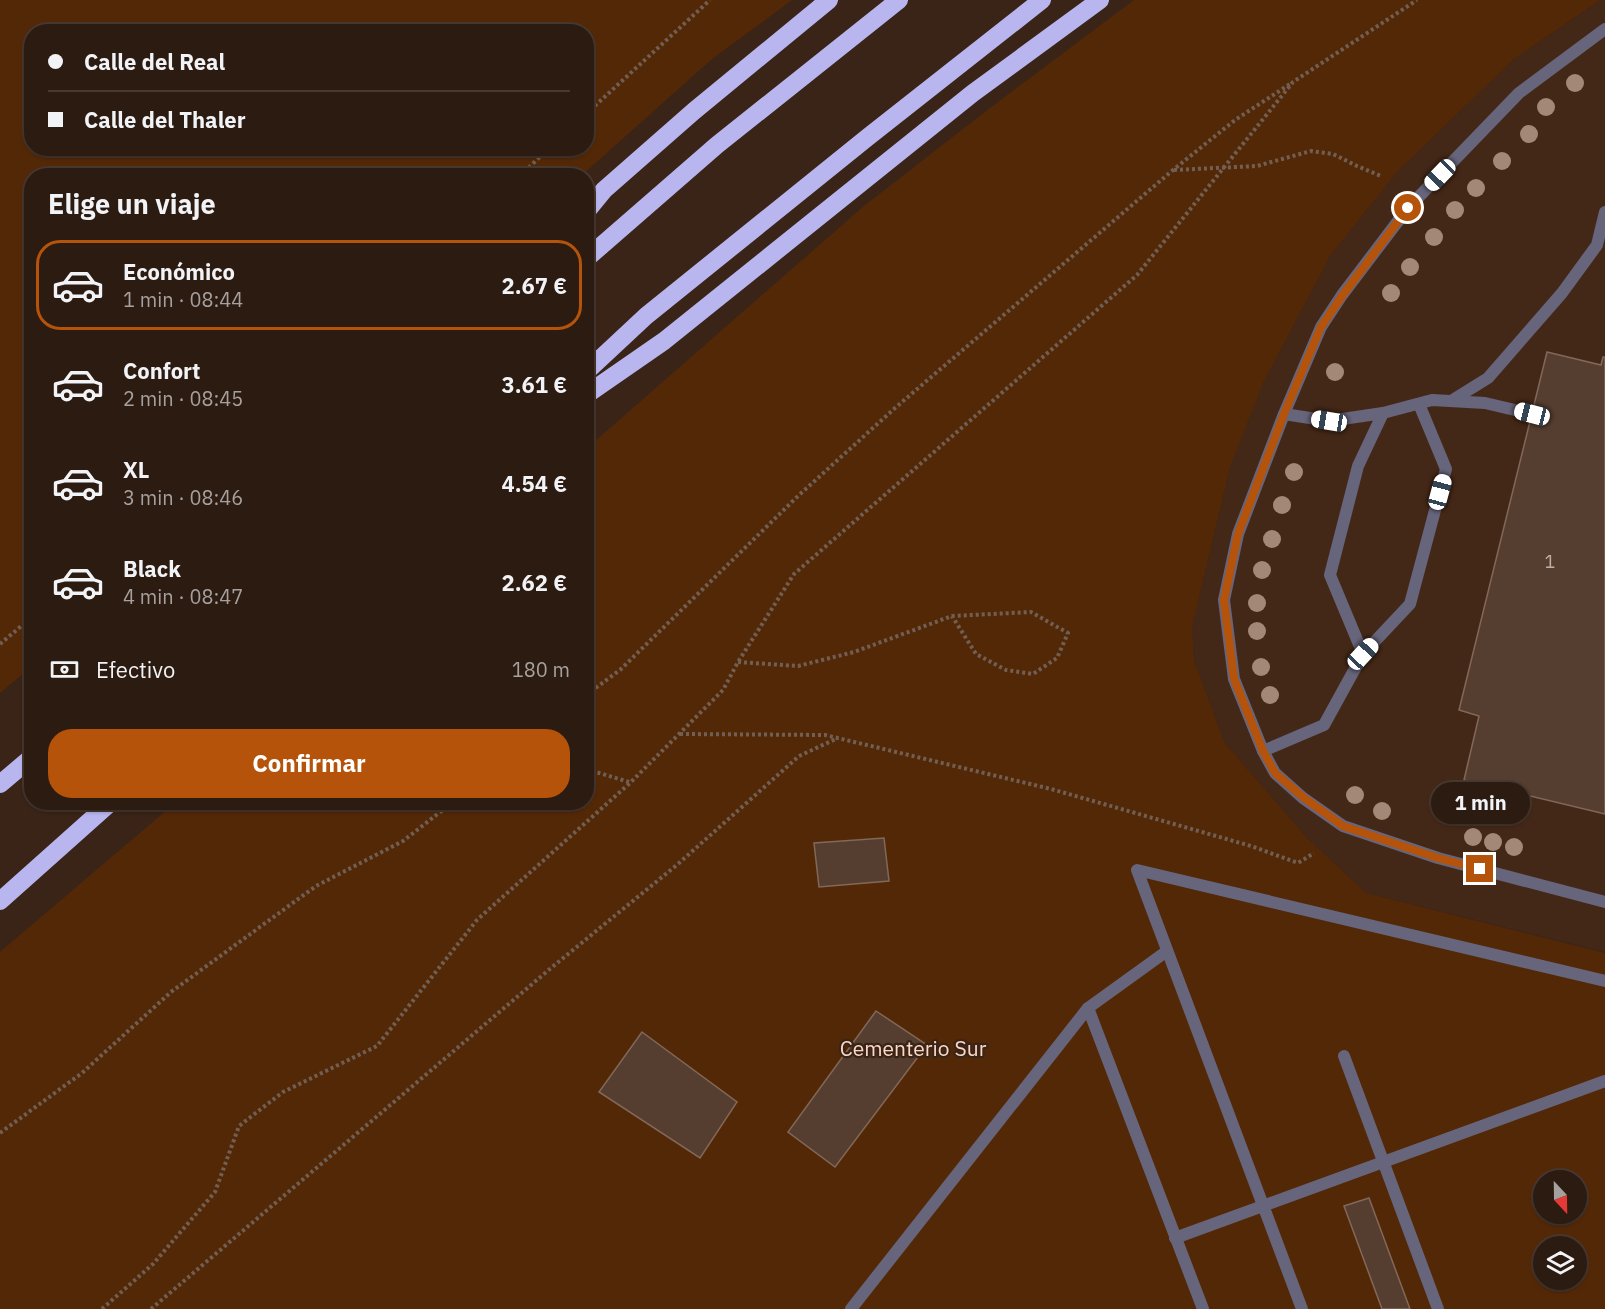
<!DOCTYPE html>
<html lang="es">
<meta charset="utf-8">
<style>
body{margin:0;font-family:"IBM Plex Sans",sans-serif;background:#34241a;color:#f1f3f6;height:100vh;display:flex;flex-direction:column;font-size:22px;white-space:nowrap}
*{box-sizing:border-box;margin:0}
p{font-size:20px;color:#a6a19f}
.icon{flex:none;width:33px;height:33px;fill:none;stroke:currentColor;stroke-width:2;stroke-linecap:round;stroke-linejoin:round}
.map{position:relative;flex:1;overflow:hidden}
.panel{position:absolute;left:24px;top:168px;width:570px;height:642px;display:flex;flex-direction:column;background:#2c1b11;border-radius:24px;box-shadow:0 2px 4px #0004,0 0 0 2px #483931}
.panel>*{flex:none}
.guide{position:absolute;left:24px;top:24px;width:570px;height:132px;border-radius:24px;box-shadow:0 2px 4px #0004,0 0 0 2px #483931;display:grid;align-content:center;height:132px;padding:0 24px;background:#2c1b11}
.needle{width:39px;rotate:158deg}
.fabs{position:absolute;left:1533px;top:1170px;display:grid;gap:12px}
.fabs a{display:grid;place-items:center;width:54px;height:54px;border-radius:50%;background:#2c1b11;box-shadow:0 2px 4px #0004,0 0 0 2px #483931;font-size:30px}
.end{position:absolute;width:27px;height:27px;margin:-14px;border:8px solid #b45309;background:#fff;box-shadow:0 0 0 3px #fff}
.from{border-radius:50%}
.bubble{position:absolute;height:42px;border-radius:21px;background:#2c1b11;box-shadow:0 2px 4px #0004,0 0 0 2px #483931;font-size:20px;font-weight:700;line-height:42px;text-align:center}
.car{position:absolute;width:18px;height:36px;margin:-18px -9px;border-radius:8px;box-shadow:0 0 4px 2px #0007;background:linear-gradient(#fff 24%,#345 0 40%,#fff 0 76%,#345 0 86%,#fff 0)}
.guide b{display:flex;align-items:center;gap:21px;height:57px;font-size:22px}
.guide b+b{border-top:2px solid #483931}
.guide i{width:15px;height:15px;background:#f1f3f6}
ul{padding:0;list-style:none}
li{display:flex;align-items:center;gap:18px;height:90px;margin:0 12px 9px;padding:0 12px;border:3px solid transparent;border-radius:24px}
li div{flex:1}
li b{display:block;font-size:22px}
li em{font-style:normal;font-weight:700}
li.on{border-color:#b45309}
li>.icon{width:54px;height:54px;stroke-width:1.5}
h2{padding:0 24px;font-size:27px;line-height:72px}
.pay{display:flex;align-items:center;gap:15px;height:66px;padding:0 24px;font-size:22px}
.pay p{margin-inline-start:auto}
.cta{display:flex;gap:12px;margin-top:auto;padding:12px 24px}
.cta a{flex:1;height:69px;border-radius:24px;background:#b45309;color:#fff;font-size:24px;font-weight:700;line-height:69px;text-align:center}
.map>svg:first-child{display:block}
</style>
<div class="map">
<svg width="1605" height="1309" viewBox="0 0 1605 1309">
<rect width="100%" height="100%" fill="#3a2417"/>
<!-- built -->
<polygon fill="#442817" points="1600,0 1605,0 1605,952 1366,893 1306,837 1224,742 1194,660 1192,627 1230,467 1264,381 1330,256 1397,172 1514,59"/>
<!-- green -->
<g fill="#532807" fill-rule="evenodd">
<path d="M0,0H792L712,59L582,175L32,176L31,667L0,693ZM32,32H586V148H32Z"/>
<path d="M1134,0H1600L1514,59L1397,172L1330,256L1264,381L1230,467L1192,627L1194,660L1224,742L1306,837L1366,893L1605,953V1309H0V952L175,803L586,802L587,448L864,206L990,108ZM1544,1180H1576V1214H1544ZM1544,1246H1576V1280H1544Z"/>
</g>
<!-- building -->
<g fill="#553e30" stroke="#826859" stroke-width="1.5">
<polygon points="1547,352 1601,365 1603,357 1605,357 1605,814 1464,780 1479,716 1459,710"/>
<polygon points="884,838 889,881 819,887 814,843"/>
<polygon points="876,1011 927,1045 835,1167 788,1132"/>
<polygon points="642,1032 737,1102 700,1158 599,1092"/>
<polygon points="1369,1198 1410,1309 1382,1309 1344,1206"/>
</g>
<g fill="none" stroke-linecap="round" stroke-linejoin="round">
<!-- path -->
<g stroke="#725f53" stroke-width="4" stroke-dasharray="3 3" stroke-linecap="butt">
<polyline points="586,114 710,0"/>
<polyline points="1174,170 1257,166 1311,151 1333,154 1357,166 1381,176"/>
<polyline points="520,176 549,148"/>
<polyline points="0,644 32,617"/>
<polyline points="738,662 798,666 854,652 952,616 1031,612 1068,633 1057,658 1033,674 1006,670 976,654 952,616"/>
<polyline points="586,695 620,670 798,496 895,408 1173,170 1235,120 1290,84"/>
<polyline points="680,734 825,735 1051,789 1251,846 1298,863 1314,853"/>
<polyline points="586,769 629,782"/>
<polyline points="0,1133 82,1073 171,992 316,886 403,841 453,802"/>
<polyline points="102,1309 153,1264 215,1192 239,1126 283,1092 377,1046 477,920 630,783 723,690 738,662 794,574 1137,275 1293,82 1417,0"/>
<polyline points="151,1309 551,968 678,864 799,756 838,738"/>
</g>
<!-- service -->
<g stroke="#66657c" stroke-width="12">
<polyline points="1451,401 1488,378 1562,293 1597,245 1605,212"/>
<polyline points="1284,414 1329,421 1383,413 1432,400 1485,403 1532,414"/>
<polyline points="1363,654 1330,575 1358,466 1383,413"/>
<polyline points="1263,751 1324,725 1363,654 1410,604 1446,469 1419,404"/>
<polyline points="1088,1008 1203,1309"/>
<polyline points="1344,1056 1438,1309"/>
<polyline points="1175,1238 1605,1081"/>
<polyline points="851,1309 1088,1008 1167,951"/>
<polyline points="1302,1309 1137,870 1605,981"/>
</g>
<!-- tertiary -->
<polyline stroke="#66657c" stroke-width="12" points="1605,29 1519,93 1408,208 1342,295 1321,327 1284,414 1238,534 1224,600 1234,679 1263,751 1275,773 1303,798 1343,826 1438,858 1605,902"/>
<!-- motorway -->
<g stroke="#b9b6ef" stroke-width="18">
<polyline points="586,212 604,190 694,111 829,0"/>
<polyline points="586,259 717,145 899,0"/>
<polyline points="586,372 646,316 868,137 1042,0"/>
<polyline points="586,395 664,341 973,93 1100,0"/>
<polyline points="0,784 32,757"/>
<polyline points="0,901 111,802"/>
</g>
</g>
<!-- trees -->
<g fill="#a48877">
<circle cx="1575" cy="83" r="9"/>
<circle cx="1546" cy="107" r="9"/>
<circle cx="1529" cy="134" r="9"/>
<circle cx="1502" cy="161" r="9"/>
<circle cx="1476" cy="188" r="9"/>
<circle cx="1455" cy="210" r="9"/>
<circle cx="1434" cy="237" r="9"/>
<circle cx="1410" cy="267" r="9"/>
<circle cx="1391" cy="293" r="9"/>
<circle cx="1335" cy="372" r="9"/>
<circle cx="1294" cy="472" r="9"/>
<circle cx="1282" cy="505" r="9"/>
<circle cx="1272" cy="539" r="9"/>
<circle cx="1262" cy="570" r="9"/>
<circle cx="1257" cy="603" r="9"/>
<circle cx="1257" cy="631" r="9"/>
<circle cx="1261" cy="667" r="9"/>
<circle cx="1270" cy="695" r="9"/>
<circle cx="1355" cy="795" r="9"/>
<circle cx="1382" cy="811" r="9"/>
<circle cx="1473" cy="837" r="9"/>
<circle cx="1493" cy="842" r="9"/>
<circle cx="1514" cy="847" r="9"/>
</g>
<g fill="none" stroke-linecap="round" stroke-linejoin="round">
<!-- route -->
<polyline stroke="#b45309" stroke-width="8" points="1408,208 1342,296 1321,327 1284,414 1238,534 1224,600 1234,679 1263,751 1275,773 1304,798 1343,826 1438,858 1480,869"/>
</g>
<g text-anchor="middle" stroke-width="4.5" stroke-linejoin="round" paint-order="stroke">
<!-- number labels -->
<g font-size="18" fill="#bfaea4">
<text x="1550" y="568">1</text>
</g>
<!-- park labels -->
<g font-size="21" fill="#fad9c6" stroke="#3a2417">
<text x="913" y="1056">Cementerio Sur</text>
</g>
</g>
</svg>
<div class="fabs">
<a><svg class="needle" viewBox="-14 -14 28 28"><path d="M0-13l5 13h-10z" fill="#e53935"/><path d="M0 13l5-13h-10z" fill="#a6a19f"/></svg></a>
<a><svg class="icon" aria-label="layers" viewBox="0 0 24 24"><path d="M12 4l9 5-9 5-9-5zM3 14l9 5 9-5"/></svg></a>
</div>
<i class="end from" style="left:1408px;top:208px"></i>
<i class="end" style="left:1480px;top:869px"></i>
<div class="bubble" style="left:1431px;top:782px;width:99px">1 min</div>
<i class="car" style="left:1440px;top:175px;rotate:224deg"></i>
<i class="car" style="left:1532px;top:414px;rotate:284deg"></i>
<i class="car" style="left:1329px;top:421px;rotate:279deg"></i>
<i class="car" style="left:1440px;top:492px;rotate:15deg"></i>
<i class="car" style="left:1363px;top:654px;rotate:43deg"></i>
<div class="guide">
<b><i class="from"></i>Calle del Real</b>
<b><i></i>Calle del Thaler</b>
</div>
<section class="panel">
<h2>Elige un viaje</h2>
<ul>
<li class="on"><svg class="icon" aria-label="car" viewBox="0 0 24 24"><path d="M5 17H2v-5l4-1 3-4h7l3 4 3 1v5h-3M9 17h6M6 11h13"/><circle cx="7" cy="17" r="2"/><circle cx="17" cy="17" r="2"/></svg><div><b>Económico</b><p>1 min · 08:44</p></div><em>2.67 €</em></li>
<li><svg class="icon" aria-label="car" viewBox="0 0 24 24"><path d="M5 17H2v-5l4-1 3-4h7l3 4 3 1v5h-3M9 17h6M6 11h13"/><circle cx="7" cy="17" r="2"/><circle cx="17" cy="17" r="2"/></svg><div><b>Confort</b><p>2 min · 08:45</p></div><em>3.61 €</em></li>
<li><svg class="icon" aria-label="car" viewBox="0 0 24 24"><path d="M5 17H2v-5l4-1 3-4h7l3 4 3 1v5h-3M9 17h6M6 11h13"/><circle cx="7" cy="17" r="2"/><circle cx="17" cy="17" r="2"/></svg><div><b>XL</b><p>3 min · 08:46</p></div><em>4.54 €</em></li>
<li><svg class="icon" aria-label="car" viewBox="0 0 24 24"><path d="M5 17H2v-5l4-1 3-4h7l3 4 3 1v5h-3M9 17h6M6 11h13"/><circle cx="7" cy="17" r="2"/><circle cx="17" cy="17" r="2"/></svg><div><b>Black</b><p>4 min · 08:47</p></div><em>2.62 €</em></li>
</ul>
<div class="pay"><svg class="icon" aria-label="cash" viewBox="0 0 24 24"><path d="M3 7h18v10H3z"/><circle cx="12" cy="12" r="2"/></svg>Efectivo<p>180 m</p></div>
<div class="cta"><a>Confirmar</a></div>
</section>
</div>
